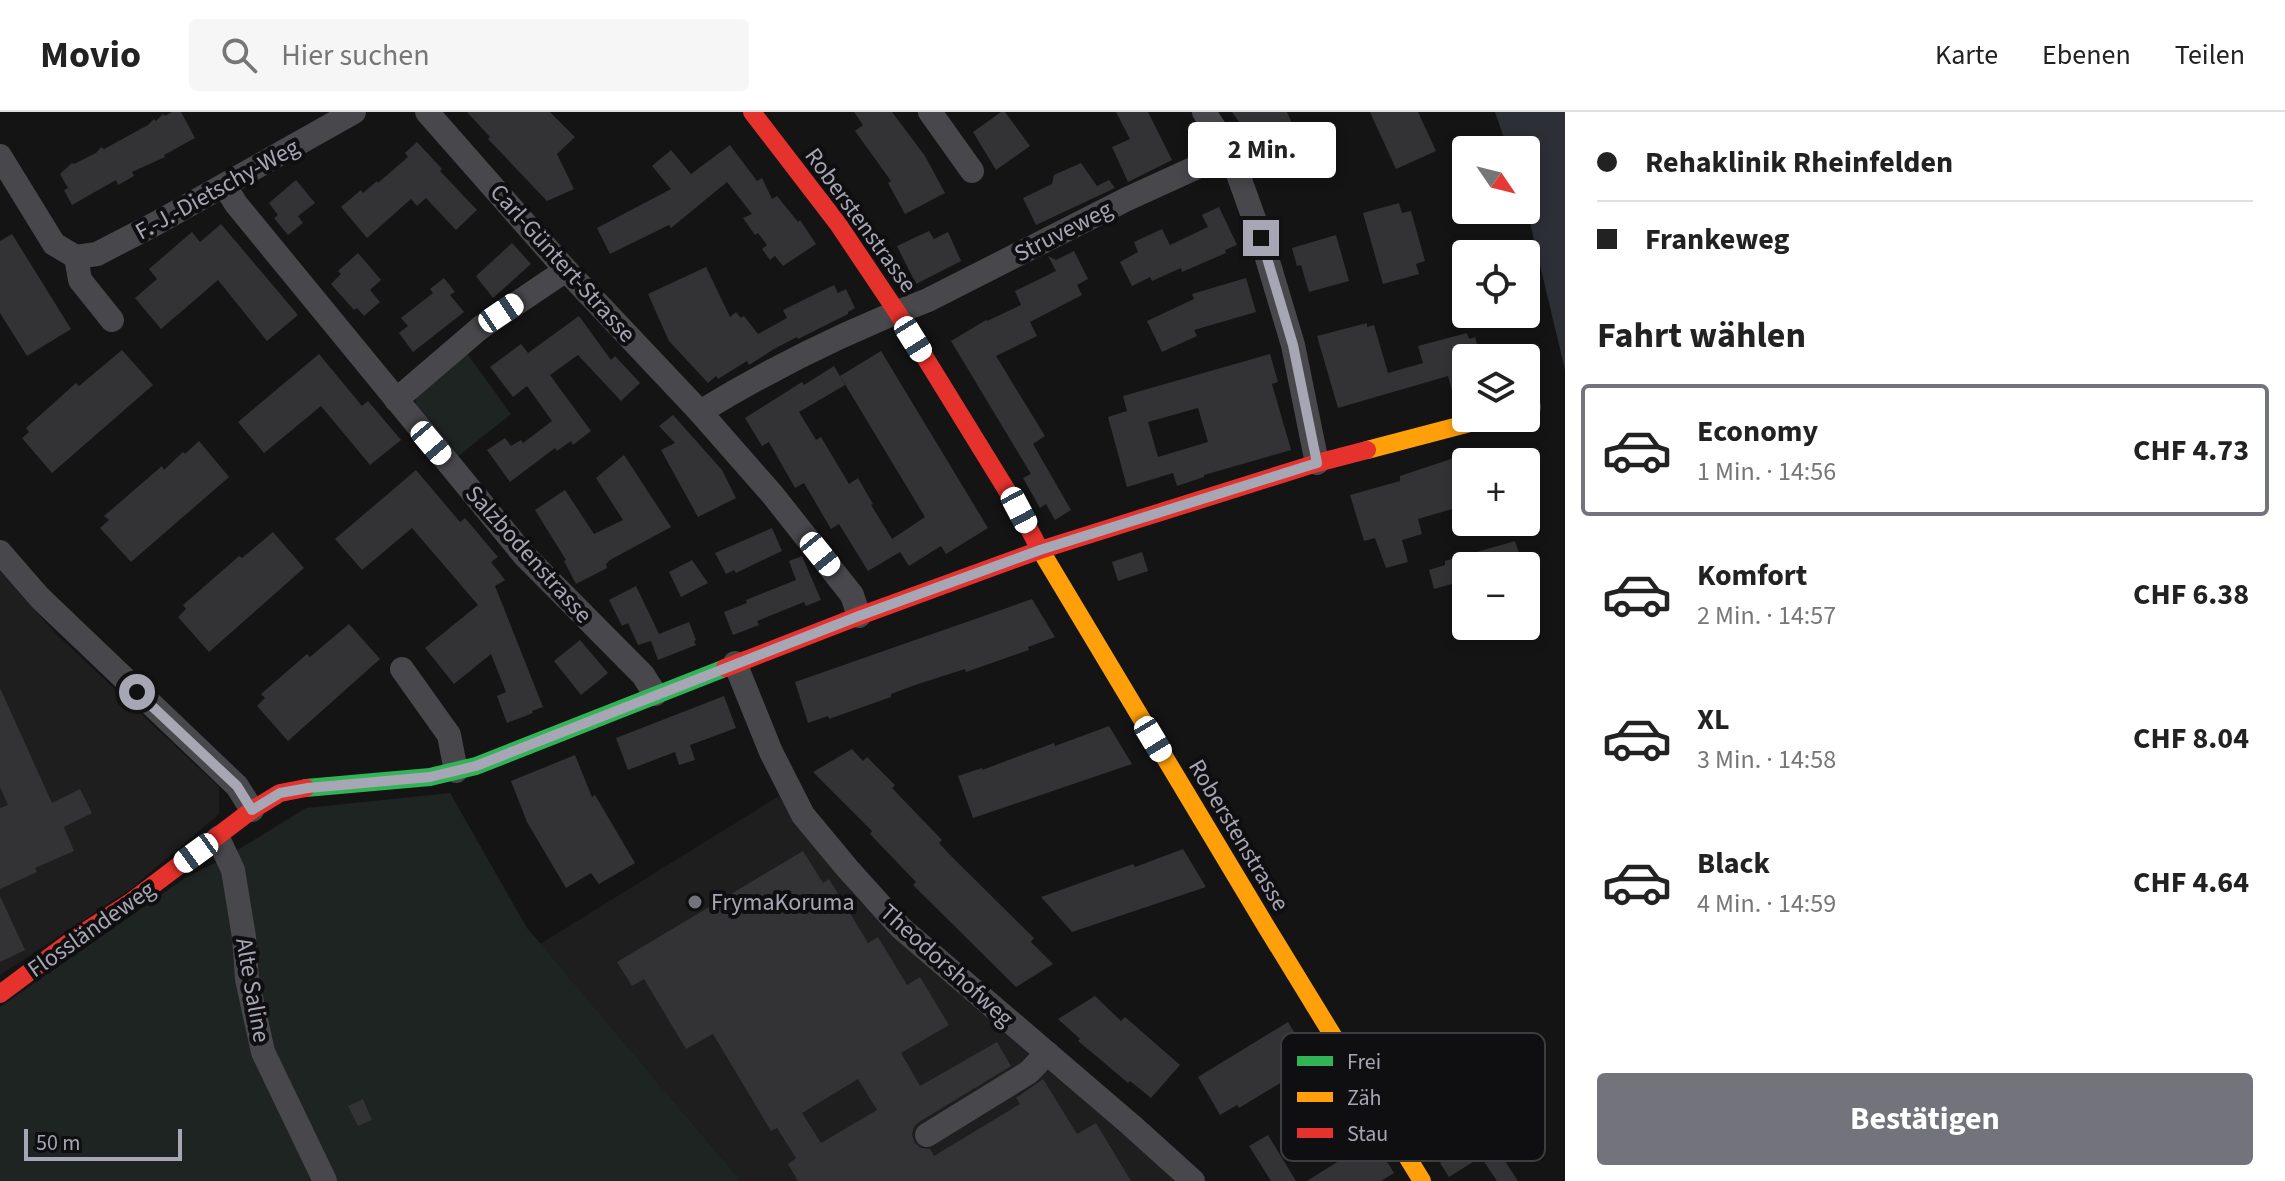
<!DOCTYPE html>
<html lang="de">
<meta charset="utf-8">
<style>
body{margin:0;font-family:"Source Sans 3",sans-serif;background:#f6f6f6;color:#222;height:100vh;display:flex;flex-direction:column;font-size:30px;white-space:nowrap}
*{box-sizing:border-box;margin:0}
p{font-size:26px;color:#767676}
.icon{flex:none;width:44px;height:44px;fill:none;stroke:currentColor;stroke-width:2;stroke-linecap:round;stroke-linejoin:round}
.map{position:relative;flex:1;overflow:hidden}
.sheet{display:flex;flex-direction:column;background:#fff;width:720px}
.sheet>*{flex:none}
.guide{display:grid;align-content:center;height:176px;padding:0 32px;background:#fff}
.needle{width:52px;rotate:125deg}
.fabs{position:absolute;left:1452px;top:24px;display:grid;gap:16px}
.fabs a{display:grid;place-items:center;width:88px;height:88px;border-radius:8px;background:#fff;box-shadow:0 4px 12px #0003;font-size:40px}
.scale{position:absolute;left:24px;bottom:20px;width:158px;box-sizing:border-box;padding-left:8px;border:4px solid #a6a6b4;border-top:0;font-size:22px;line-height:28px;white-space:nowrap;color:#a6a6b4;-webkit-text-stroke:6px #0f0e10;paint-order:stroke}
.end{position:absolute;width:36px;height:36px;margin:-18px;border:10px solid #a6a6b4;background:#111;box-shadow:0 0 0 4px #111}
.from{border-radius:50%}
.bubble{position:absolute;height:56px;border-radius:8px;background:#fff;box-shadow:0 4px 12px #0003;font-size:26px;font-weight:700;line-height:56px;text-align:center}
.car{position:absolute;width:24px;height:48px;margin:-24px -12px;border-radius:10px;box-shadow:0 0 6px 2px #0007;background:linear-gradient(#fff 24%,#345 0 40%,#fff 0 76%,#345 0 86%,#fff 0)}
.guide b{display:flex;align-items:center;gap:28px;height:76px;font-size:30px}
.guide b+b{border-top:2px solid #e0e0e0}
.guide i{width:20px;height:20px;background:#222}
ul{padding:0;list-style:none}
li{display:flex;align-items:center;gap:24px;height:132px;margin:0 16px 12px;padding:0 16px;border:4px solid transparent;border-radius:8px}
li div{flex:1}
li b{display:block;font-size:30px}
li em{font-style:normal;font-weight:700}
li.active{border-color:#73737c}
li>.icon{width:72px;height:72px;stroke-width:1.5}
h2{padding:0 32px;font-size:36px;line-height:96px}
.primary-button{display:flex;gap:16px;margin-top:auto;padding:16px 32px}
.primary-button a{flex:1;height:92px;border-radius:8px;background:#73737c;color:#fff;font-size:32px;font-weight:700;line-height:92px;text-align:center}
header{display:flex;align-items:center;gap:48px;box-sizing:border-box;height:112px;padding:0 40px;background:#fff;border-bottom:2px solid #e0e0e0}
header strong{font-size:38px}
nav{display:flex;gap:44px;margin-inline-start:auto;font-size:28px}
.search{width:560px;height:72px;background:#f6f6f6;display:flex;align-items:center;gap:20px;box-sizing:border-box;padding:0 28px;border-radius:8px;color:#767676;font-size:30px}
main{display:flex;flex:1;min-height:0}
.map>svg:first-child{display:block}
</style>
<header>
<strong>Movio</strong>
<div class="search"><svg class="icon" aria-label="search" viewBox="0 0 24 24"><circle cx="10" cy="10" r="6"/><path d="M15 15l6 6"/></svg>Hier suchen</div>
<nav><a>Karte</a><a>Ebenen</a><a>Teilen</a></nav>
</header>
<main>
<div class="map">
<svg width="1565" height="1069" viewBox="0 0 1565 1069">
<rect width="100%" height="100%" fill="#141414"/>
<!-- built -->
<g fill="#1e1e1f">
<polygon points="0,459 54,520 219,675 219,702 132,776 0,863"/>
<polygon points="782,682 856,786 1181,1069 741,1069 540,832"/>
</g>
<!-- green -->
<g fill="#1e2421">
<polygon points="465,239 511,302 457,345 415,292 417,284"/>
<polygon points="450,681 527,816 741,1069 0,1069 0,895 185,766 223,747 306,696"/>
</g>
<!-- water -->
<polygon fill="#2d2f37" points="1495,0 1565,0 1565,258 1526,94 1526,38 1508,38"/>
<!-- building -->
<g fill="#333335" fill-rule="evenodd">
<polygon points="172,0 181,0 195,26 164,43 165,45 132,60 134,64 118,73 116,68 72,93 64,78 68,76 60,62 72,51 74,52 96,41 101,35 104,37 148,13 154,7 156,9 163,2 165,4"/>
<polygon points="467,0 550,0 575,25 557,42 574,77 547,89 488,27 490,25"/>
<polygon points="854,0 892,0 925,44 945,81 905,102 888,71 891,69 855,19 863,13"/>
<polygon points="1001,0 1005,0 1030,34 996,58 973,20"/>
<polygon points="1116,0 1148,0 1172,48 1128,70 1112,35 1130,27"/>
<polygon points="1232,0 1287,0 1305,41 1269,57 1254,26 1251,27"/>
<polygon points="1370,0 1418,0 1436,39 1396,57"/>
<polygon points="417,30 442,57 440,59 477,98 456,118 426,86 417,94 411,87 367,126 341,95 361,78 363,81 377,69 378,71 408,45 405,41"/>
<polygon points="730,33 757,69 762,66 772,87 777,84 798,110 800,108 816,132 783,154 775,144 770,148 762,137 767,133 758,121 755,123 743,106 752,102 727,70 671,116 669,113 610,142 597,116 671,77 652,54 671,38 691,62"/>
<polygon points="1081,51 1097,74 1109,68 1115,76 1036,113 1023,86 1052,72 1054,63"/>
<polygon points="296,68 315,91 298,104 303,111 288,123 274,106 278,103 269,91"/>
<polygon points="1399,91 1402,101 1411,99 1425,149 1416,152 1419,162 1383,172 1363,101"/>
<polygon points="1219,95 1237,133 1225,138 1226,141 1182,160 1181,156 1152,169 1150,165 1132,174 1120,150 1138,140 1134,130 1162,117 1170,133 1208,115 1202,103"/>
<polygon points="221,112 298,203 267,229 218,168 161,217 135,186 157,167 149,157 192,120 200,130"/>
<polygon points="929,119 934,127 948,120 961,149 916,172 897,134"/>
<polygon points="12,122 71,217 27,244 0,201 0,129"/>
<polygon points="1336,123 1349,169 1309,180 1301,153 1297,154 1292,136"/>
<polygon points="512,131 531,152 493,186 476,164"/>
<polygon points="1074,139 1088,167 1077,173 1082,183 1030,210 1037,224 996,244 1045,324 1033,332 1071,398 1055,408 1046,392 1040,396 1023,366 1031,362 951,229 986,208 987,209 1021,193 1015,179 1056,159 1048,144 1056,148"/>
<polygon points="358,141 381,168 370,178 380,190 364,204 357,196 354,198 331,172 341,162 338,159"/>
<polygon points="706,155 730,205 736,200 741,206 744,204 758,222 787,206 783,198 834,173 838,181 846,177 855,196 848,200 848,202 798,227 797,225 774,237 749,253 747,249 718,267 716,264 708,271 669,229 648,182"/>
<polygon points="444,166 455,180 450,183 464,200 413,240 399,221 408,214 401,206 433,181 430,177"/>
<polygon points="1246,166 1256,200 1194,218 1197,224 1162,240 1147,209 1194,187 1192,182"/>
<polygon points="579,204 611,248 615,244 640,271 621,289 578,243 550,263 591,319 573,333 571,329 557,339 555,336 510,370 487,338 505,326 511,334 521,328 523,331 552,309 527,274 513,285 490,255 521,232 528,241"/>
<polygon points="1367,211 1367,215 1374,213 1388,261 1423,251 1418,234 1467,221 1469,227 1475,225 1481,246 1466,246 1466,291 1456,294 1448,264 1338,296 1317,224"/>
<polygon points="122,238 153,273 52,361 22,326 29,320 26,316 76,271 79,274"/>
<polygon points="881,239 988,416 946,442 941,434 909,454 900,440 868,459 839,412 831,417 804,371 795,376 769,330 762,334 745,306 802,270 804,273 834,254 845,273 799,300 816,328 821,325 849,372 858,366 873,392 871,393 899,438 892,427 925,405 840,264"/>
<polygon points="319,242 362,294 368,289 401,328 370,353 321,294 264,341 238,310"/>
<path d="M1270,242L1278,270L1272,272L1291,338L1204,363V365L1177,374L1173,361L1127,375L1108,305L1127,299L1123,284ZM1198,296L1208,330L1158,345L1148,310Z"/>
<polygon points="673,303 722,358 736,386 698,405 661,338 675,331 659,314"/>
<polygon points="199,329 229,365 131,450 100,416 109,408 104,404 162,354 164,358 183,340 185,342"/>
<polygon points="1466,342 1466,393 1418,407 1422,422 1402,428 1408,450 1386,456 1375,426 1364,429 1350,383 1400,369 1400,364"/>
<polygon points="624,343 671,415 610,448 606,452 607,456 576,472 564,449 566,448 535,398 565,378 594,422 623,408 596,366"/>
<polygon points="416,358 460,410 465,406 498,445 491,450 505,468 495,474 543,595 532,599 533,601 507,611 497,584 506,580 491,542 454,572 425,536 478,493 412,416 362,458 335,427"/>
<polygon points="772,416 782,439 736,461 734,458 726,462 715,441"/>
<polygon points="273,420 304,456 209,540 178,505 186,497 183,493 239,444 242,446"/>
<polygon points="1515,429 1522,450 1508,454 1466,454 1466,468 1434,477 1429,458 1445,453 1445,449"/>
<polygon points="1142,440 1148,459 1118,469 1112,450"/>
<polygon points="802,444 821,488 806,494 804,490 757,509 759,513 733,523 724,500 747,491 746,488 796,468 789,449"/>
<polygon points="692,448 708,471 681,485 669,460"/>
<polygon points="636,474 659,522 689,510 696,528 694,529 696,533 658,548 651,529 638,533 628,511 622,514 609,488"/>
<polygon points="1032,487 1055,525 1028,535 1029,538 966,560 965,557 915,573 891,582 891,585 829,607 828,604 808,611 795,570"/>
<polygon points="349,512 380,547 288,629 257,594 265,586 261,582 307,542 310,545"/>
<polygon points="580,528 608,561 581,583 554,549"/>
<polygon points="0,576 52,691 80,677 92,701 64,715 74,739 35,756 37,760 0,777 0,696 8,693 0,675"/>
<polygon points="724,584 736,616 690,633 695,648 679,653 675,640 628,658 616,626"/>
<polygon points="1109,614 1132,652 973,706 958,664 982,656 982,658 1054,631 1055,634"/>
<polygon points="852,637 863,649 867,645 895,673 892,676 942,728 939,731 950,743 1034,826 1031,830 1053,852 1016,875 913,773 916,770 870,722 872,719 813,660"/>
<polygon points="575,643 592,685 595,683 635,751 599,772 591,761 566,776 527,710 511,669"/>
<polygon points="1183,737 1206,775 1072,820 1041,785 1133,752 1135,755"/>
<path d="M803,739L823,771L829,767L868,831L878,825L907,873L920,865L949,913L901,941L920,974L997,930L1011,954L919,1010L914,1015L912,1023L915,1031L921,1036L930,1037L934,1044L1020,992L1016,986L1043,967L1077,1022L1096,1011L1131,1069H798L788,1052L796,1046L777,1016L771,1019L713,922L686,937L644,867L632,874L617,850ZM858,967L877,998L821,1031L802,1001Z"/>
<polygon points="0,784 25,838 0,850"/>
<polygon points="1095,884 1121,909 1125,905 1180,953 1151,986 1130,969 1128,971 1101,948 1078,929 1080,927 1058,907"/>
<polygon points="1288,910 1312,949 1293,959 1295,962 1239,996 1237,993 1220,1003 1198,965"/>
<polygon points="1347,984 1394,1061 1381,1069 1307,1069 1342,1047 1317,1005 1318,1002"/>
<polygon points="363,987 372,1008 358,1014 348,994"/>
<polygon points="1485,1019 1518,1069 1497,1069 1481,1045 1449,1065 1440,1051"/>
<polygon points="1268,1023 1296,1069 1271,1069 1249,1034"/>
</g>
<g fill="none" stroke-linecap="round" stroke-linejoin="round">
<!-- street -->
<g stroke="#48484c" stroke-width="24">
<polyline points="427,0 566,158 700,300 772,382 852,483 859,504"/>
<polyline points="930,0 972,59"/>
<polyline points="1204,0 1230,40 1261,126 1293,233 1317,351"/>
<polyline points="0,44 54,132 76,145"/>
<polyline points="225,74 236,92 524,443 643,563 655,582"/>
<polyline points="76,145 97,142 155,112 354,0"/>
<polyline points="76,145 80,168 112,208"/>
<polyline points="396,288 480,216 566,158"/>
<polyline points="1526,296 1529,295"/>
<path d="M700,300C772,256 849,218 928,188L1127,87L1230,40"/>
<polyline points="0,440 40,486 237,674 252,698"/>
<polyline points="735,551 771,640 803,703 847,756 901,816 1131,1013 1193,1069"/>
<polyline points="402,557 449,623 456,659"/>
<polyline points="218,726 233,758 244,825 247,867 263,940 325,1069"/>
<polyline points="927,1023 1029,960 1047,941"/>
</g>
<!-- fast -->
<polyline stroke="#30b455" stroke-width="18" points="306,676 430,665 476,654 725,556"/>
<!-- slow -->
<g stroke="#ff9f0a" stroke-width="18">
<polyline points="1367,338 1489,306"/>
<polyline points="1038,434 1267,816 1422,1069"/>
</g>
<!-- jam -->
<g stroke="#e5322d" stroke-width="18">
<polyline points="752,0 838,112 897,200 1019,398 1038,434"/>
<polyline points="725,556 859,504 1040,438 1317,351 1367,338"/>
<polyline points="0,882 75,826 132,789 252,698 280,681 306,676"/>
</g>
</g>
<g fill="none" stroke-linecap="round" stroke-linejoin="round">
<!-- route -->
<polyline stroke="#a6a6b4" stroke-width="10" points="137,580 237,674 252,698 280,681 308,676 430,665 476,654 859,504 1040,438 1317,351 1293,233 1261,126"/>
</g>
<!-- markers -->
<circle fill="#73737c" stroke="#0f0e10" stroke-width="3" cx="695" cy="790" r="8"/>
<g text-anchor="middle" stroke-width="8" stroke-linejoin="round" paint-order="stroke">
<!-- street labels -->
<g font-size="24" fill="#a6a6b4" stroke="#0f0e10">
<text transform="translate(217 77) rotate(-29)" y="8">F.-J.-Dietschy-Weg</text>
<text transform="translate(861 108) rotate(54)" y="8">Roberstenstrasse</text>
<text transform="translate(1063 119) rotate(-27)" y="8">Struveweg</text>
<text transform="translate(563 151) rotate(48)" y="8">Carl-Güntert-Strasse</text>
<text transform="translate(529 442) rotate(48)" y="8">Salzbodenstrasse</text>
<text transform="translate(1239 723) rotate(59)" y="8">Roberstenstrasse</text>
<text transform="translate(91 817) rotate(-35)" y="8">Flossländeweg</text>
<text transform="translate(947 853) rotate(42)" y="8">Theodorshofweg</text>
<text transform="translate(253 878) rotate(80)" y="8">Alte Saline</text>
</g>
<!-- poi labels -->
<g font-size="24" fill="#a6a6b4" stroke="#0f0e10" text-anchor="start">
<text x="711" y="798">FrymaKoruma</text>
</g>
</g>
<!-- legend -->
<rect x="1281" y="921" width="264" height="128" rx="12" fill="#0f0e10" stroke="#3c3c41" stroke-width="2"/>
<rect x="1297" y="944" width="36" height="10" fill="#30b455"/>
<rect x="1297" y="980" width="36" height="10" fill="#ff9f0a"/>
<rect x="1297" y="1016" width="36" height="10" fill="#e5322d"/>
<g font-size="22" fill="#a6a6b4">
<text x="1347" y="957">Frei</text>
<text x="1347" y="993">Zäh</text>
<text x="1347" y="1029">Stau</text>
</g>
</svg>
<div class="fabs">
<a><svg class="needle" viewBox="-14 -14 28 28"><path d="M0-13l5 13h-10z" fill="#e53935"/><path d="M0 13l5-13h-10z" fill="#767676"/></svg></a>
<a><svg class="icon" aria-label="locate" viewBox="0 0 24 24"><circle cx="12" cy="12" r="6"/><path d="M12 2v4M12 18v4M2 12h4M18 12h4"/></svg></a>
<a><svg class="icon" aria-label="layers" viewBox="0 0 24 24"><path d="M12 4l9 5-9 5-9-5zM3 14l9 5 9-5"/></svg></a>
<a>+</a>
<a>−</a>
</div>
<div class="scale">50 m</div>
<i class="end from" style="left:137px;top:580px"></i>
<i class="end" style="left:1261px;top:126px"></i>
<div class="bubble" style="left:1188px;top:10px;width:148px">2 Min.</div>
<i class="car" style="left:501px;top:201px;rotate:56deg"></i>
<i class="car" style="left:913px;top:227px;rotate:148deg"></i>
<i class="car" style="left:431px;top:331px;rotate:140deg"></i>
<i class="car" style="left:1019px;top:398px;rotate:152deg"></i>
<i class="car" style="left:820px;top:442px;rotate:141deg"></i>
<i class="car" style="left:1153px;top:627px;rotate:149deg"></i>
<i class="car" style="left:196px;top:741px;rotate:234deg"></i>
</div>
<section class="sheet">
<div class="guide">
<b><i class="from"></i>Rehaklinik Rheinfelden</b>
<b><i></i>Frankeweg</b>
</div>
<h2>Fahrt wählen</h2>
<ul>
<li class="active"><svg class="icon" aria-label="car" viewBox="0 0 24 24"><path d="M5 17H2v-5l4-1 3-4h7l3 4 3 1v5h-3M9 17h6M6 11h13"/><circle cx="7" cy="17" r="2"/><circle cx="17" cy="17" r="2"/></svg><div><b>Economy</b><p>1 Min. · 14:56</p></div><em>CHF 4.73</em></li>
<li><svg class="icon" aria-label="car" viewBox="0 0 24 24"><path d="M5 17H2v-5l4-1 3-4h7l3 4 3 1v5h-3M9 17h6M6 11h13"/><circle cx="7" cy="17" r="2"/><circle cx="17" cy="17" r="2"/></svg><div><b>Komfort</b><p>2 Min. · 14:57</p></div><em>CHF 6.38</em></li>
<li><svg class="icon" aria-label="car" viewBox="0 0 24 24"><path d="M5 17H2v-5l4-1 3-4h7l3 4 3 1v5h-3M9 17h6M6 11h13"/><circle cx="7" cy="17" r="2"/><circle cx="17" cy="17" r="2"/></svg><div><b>XL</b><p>3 Min. · 14:58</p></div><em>CHF 8.04</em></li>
<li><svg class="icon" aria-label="car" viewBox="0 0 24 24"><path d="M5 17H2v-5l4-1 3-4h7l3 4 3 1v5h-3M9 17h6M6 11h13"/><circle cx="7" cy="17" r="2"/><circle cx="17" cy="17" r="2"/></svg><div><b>Black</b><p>4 Min. · 14:59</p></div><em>CHF 4.64</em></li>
</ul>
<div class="primary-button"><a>Bestätigen</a></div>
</section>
</main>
